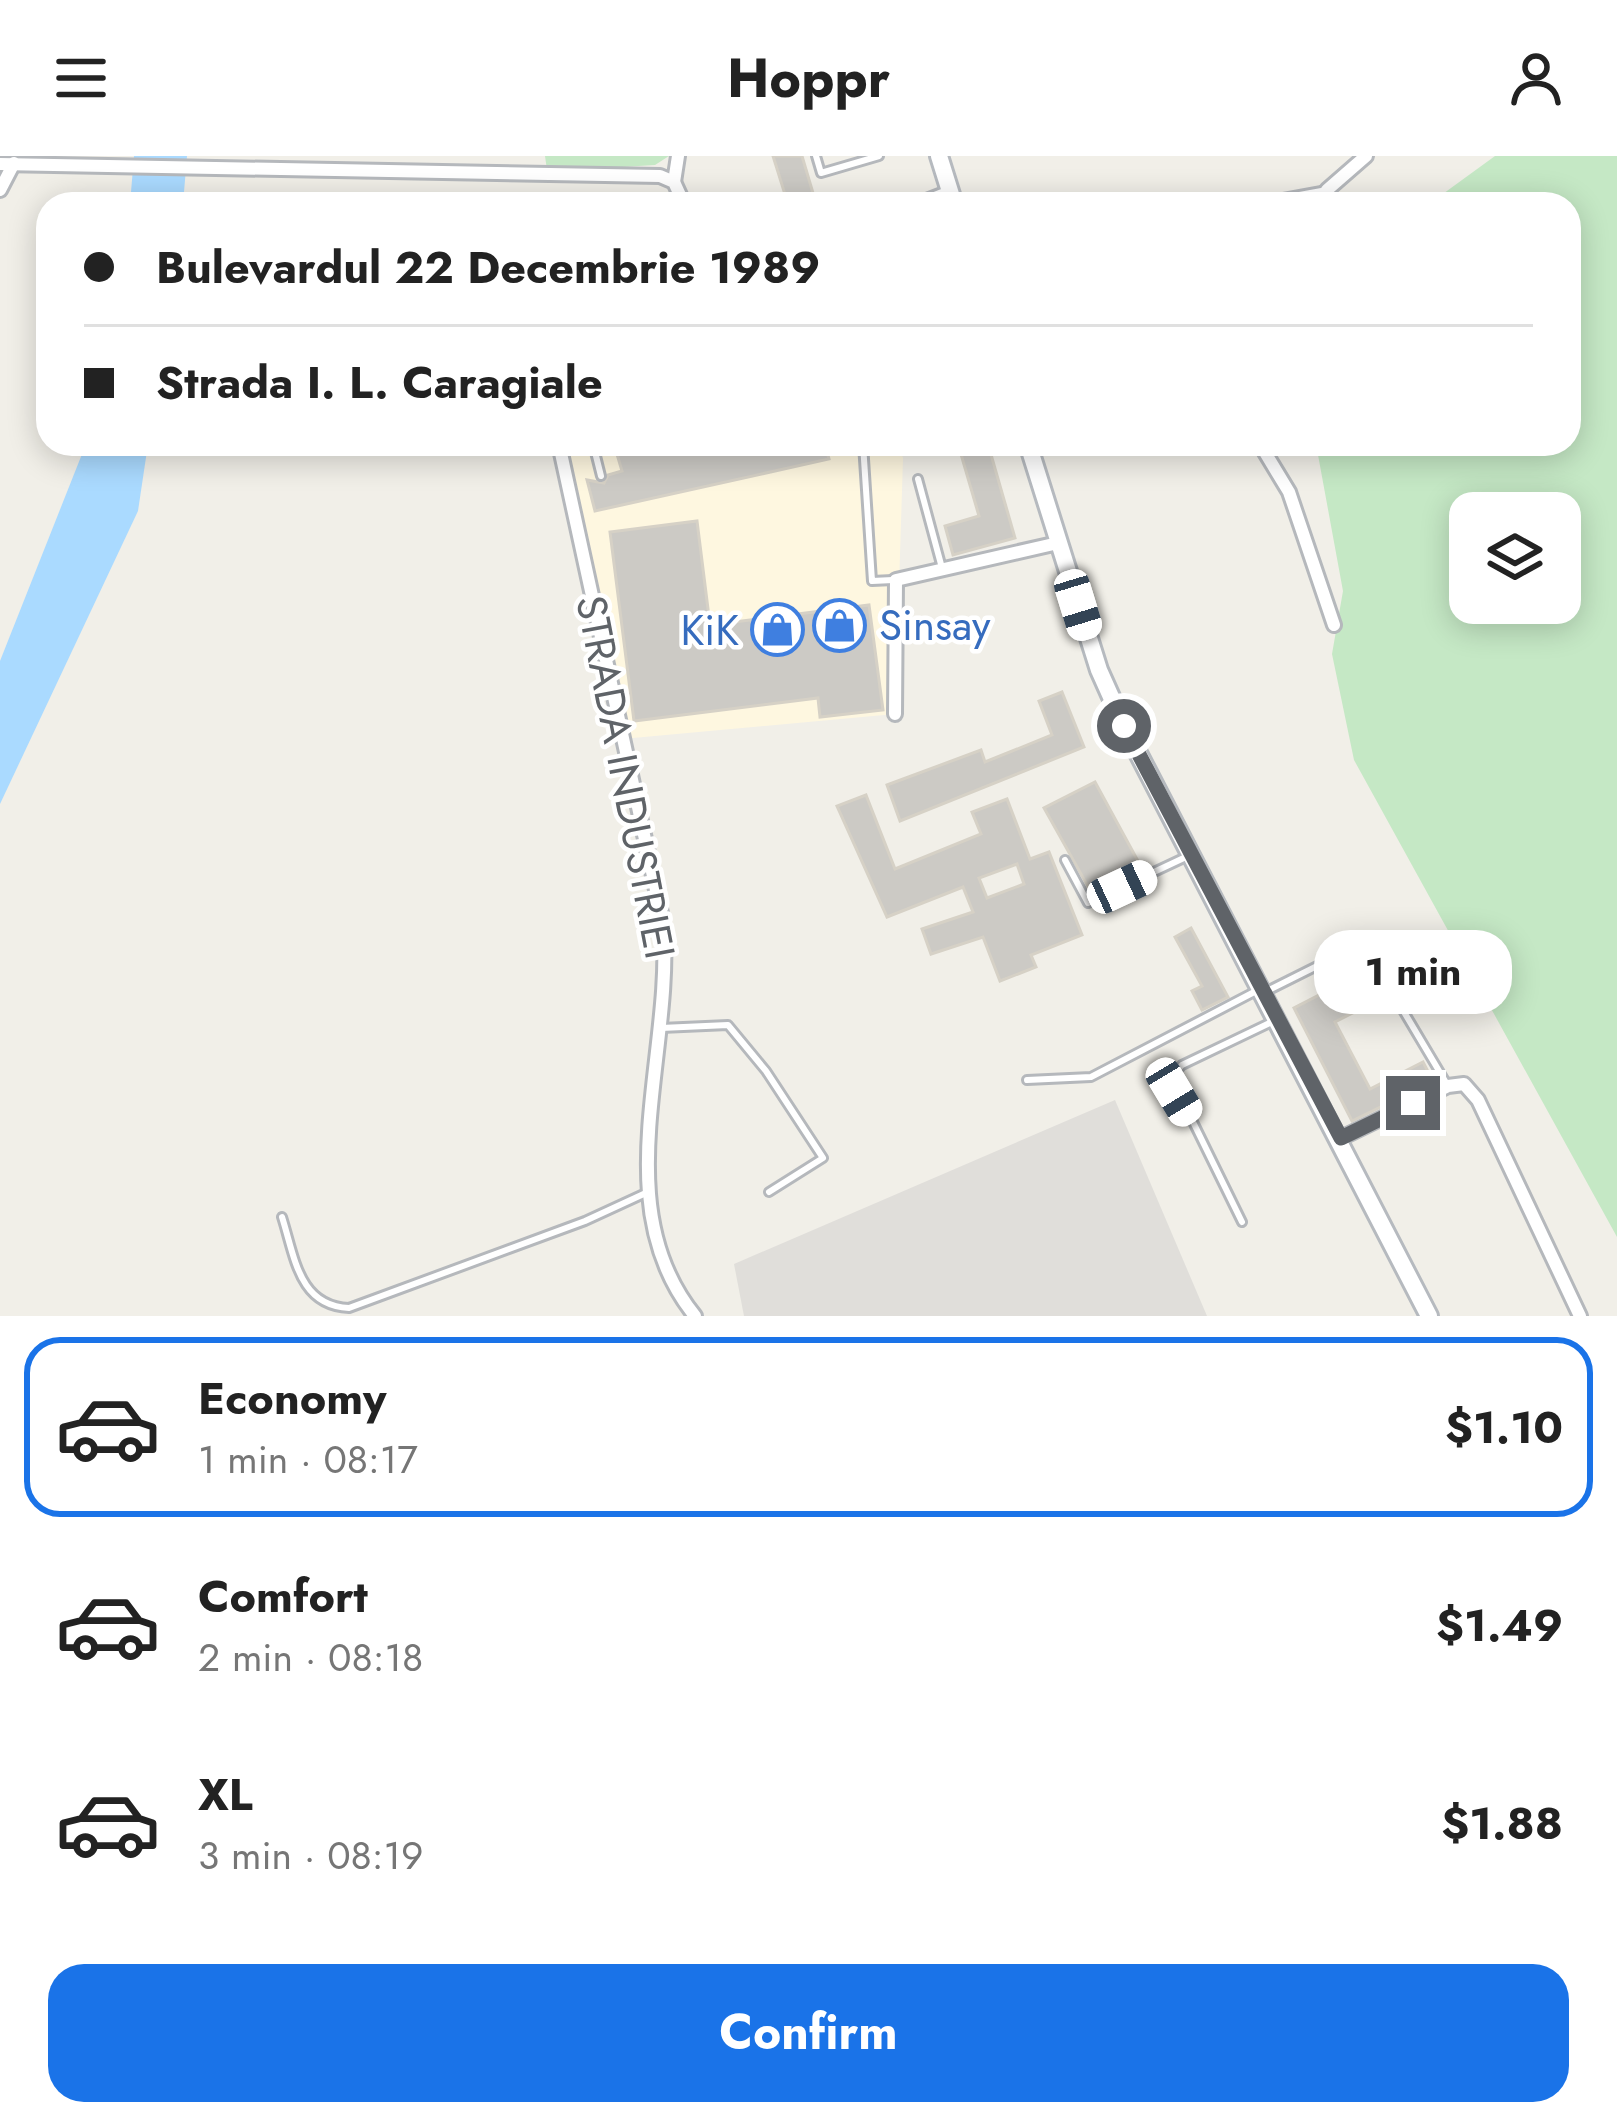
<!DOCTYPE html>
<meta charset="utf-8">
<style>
body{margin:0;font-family:Jost,sans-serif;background:#f2f2f2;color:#222;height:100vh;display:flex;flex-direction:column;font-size:45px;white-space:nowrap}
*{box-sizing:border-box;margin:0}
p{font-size:39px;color:#767676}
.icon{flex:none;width:66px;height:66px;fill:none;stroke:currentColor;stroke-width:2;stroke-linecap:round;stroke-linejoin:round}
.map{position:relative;height:1160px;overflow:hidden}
.details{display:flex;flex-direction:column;background:#fff;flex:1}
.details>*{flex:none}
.guide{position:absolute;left:36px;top:36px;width:1545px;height:264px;border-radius:36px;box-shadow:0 6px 30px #0003;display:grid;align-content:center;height:264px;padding:0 48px;background:#fff}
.fabs{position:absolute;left:1449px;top:336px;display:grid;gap:24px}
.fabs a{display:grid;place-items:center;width:132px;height:132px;border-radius:24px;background:#fff;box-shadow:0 6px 30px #0003;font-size:60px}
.end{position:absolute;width:54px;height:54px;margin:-27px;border:15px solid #5f6368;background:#fff;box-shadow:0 0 0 6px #fff}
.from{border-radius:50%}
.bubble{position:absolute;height:84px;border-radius:36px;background:#fff;box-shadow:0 6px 30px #0003;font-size:39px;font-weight:700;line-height:84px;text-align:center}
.car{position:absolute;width:36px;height:72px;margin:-36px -18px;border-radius:15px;box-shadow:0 0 9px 3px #0007;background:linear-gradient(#fff 24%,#345 0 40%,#fff 0 76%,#345 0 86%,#fff 0)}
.guide b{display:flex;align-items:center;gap:42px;height:114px;font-size:45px}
.guide b+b{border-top:3px solid #e0e0e0}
.guide i{width:30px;height:30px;background:#222}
ul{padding:21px 0 0;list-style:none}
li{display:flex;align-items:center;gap:36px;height:180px;margin:0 24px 18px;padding:0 24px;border:6px solid transparent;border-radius:36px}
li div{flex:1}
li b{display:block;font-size:45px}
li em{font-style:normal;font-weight:700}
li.active{border-color:#1a73e8}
li>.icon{width:108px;height:108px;stroke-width:1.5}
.action{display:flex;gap:24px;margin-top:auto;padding:24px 48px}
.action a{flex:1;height:138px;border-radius:36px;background:#1a73e8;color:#fff;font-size:48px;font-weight:700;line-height:138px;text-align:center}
header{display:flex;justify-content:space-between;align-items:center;height:156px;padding:0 48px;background:#fff;font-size:54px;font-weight:700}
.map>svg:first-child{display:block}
</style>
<header><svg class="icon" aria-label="menu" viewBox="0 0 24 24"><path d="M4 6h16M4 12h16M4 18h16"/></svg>Hoppr<svg class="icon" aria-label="person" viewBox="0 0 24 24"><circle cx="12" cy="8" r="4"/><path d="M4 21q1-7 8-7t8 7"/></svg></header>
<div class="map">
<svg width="1617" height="1160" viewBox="0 0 1617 1160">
<rect width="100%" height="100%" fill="#f1efe8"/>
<!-- commercial -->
<polygon fill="#fef7e0" points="559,288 899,288 903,302 895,558 622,583"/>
<!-- industrial -->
<polygon fill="#e0deda" points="1115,944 1207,1160 744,1160 734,1108"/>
<!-- green -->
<g fill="#c5e8c5" fill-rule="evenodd">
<polygon points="545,0 669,0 655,9 556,15 547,14"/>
<path d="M1495,0H1617V1081L1354,604L1332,498L1343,435L1316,288H1569V48H1429ZM1470,357H1560V447H1470Z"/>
</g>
<!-- water -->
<g fill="#aadaff">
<polygon points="134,0 187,0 183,48 130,48"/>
<polygon points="86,288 148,288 138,355 0,648 0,505"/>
</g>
<!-- building -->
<g fill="#cccac5" stroke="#d6d1c6" stroke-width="3" fill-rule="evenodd">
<polygon points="773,0 802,0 813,37 787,45"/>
<polygon points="614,288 825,288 829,303 595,355 587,324 604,327 608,319 622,315"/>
<polygon points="958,288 988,288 1015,382 953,399 945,370 979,360"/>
<polygon points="697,365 710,469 869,449 883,554 820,561 818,542 634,565 610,376"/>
<polygon points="1062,536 1084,591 900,665 887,629 981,594 985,606 1052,579 1039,545"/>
<polygon points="1095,626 1139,707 1090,734 1044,652"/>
<path d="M866,639L895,713L981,678L972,656L1007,643L1030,703L1049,696L1082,779L1031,799L1036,811L1000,825L983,781L931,798L922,773L973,756L963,731L887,761L837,650ZM1017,708L1024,728L987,742L979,722Z"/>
<polygon points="1191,772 1228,841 1202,854 1192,835 1202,830 1175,781"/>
<polygon points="1354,821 1368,849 1335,866 1370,933 1423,906 1433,925 1352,965 1294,852"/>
</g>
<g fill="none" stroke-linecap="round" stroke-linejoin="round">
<defs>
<g id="service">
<polyline points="816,0 821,17 879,0"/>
<polyline points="1250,48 1327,34 1331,48"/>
<polyline points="593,288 601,320"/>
<polyline points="863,288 872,425 893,424"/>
<polyline points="918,323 942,412"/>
<polyline points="1065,704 1088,747 1188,700"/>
<polyline points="1265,836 1363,787 1448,930"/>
<polyline points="661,872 728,869 766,915 823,1002 769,1036"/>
<polyline points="1027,924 1091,921 1260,833"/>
<path d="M282,1061C295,1102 299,1150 349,1152L585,1065L648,1036"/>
<polyline points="1242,1066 1171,921 1182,909 1276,864"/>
</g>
<g id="minor">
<polyline points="0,8 660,20 674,26 684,48"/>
<polyline points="674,26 678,0"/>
<polyline points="0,34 14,7"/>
<polyline points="1327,34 1366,0"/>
<polyline points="919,48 950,36"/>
<path d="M559,288L663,766C675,895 604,1048 695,1160"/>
<polyline points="1260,288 1289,336 1334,469"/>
<polyline points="895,558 896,424 1058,387"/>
<polyline points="1341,982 1448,930 1464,928 1478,944 1580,1160"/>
</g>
<g id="secondary">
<polyline points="939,0 954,48"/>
<polyline points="1028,288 1099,514 1124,570 1429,1160"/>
</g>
</defs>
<!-- service casing -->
<use href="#service" stroke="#b5b8bc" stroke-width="12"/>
<!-- minor casing -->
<use href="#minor" stroke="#b5b8bc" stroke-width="18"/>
<!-- secondary casing -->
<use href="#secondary" stroke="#b6babf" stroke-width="22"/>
<!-- service -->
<use href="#service" stroke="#fff" stroke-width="6"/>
<!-- minor -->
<use href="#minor" stroke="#fff" stroke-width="12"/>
<!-- secondary -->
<use href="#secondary" stroke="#fff" stroke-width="16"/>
</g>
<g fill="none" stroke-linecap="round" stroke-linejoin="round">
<!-- route -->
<polyline stroke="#5f6368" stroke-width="15" points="1124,570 1341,982 1413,947"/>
</g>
<!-- icons -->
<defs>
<symbol id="shop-ring" viewBox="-11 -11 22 22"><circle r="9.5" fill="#fff" stroke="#3f7fe0" stroke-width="1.5"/><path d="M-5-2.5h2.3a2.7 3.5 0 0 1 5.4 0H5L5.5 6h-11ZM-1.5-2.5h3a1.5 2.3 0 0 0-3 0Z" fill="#3f7fe0"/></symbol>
</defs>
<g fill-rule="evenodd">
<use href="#shop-ring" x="810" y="440" width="59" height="59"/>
<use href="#shop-ring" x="748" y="444" width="59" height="59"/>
</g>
<g text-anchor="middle" stroke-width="9" stroke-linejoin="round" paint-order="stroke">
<!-- shop labels -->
<g font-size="42" fill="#366cbe" stroke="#fff" text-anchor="start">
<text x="879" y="484">Sinsay</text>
<text x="739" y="489" text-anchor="end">KiK</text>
</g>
<!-- street labels -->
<g font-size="42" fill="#5f6368" stroke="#fff">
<text transform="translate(626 621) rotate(79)" y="15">STRADA INDUSTRIEI</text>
</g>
</g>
</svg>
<div class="fabs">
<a><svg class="icon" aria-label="layers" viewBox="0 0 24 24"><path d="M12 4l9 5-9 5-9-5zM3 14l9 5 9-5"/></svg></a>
</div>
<i class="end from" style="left:1124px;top:570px"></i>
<i class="end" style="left:1413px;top:947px"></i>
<div class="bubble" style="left:1314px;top:774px;width:198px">1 min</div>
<i class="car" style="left:1078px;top:449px;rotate:163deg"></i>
<i class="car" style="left:1122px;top:731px;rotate:65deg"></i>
<i class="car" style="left:1174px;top:936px;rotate:149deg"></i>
<div class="guide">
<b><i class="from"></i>Bulevardul 22 Decembrie 1989</b>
<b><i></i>Strada I. L. Caragiale</b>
</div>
</div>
<section class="details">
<ul>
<li class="active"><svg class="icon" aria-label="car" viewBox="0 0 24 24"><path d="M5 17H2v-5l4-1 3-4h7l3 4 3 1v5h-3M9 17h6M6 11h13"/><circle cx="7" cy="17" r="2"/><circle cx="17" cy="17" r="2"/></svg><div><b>Economy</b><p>1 min · 08:17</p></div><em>$1.10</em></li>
<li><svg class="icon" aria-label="car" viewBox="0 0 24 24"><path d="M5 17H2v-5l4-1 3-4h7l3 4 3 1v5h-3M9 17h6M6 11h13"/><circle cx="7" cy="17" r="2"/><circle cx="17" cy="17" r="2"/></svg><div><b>Comfort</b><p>2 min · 08:18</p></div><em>$1.49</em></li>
<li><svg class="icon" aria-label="car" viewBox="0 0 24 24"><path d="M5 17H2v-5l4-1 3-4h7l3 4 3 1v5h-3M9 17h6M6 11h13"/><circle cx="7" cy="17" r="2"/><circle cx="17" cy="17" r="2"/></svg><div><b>XL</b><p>3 min · 08:19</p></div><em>$1.88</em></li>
</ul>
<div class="action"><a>Confirm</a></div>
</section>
